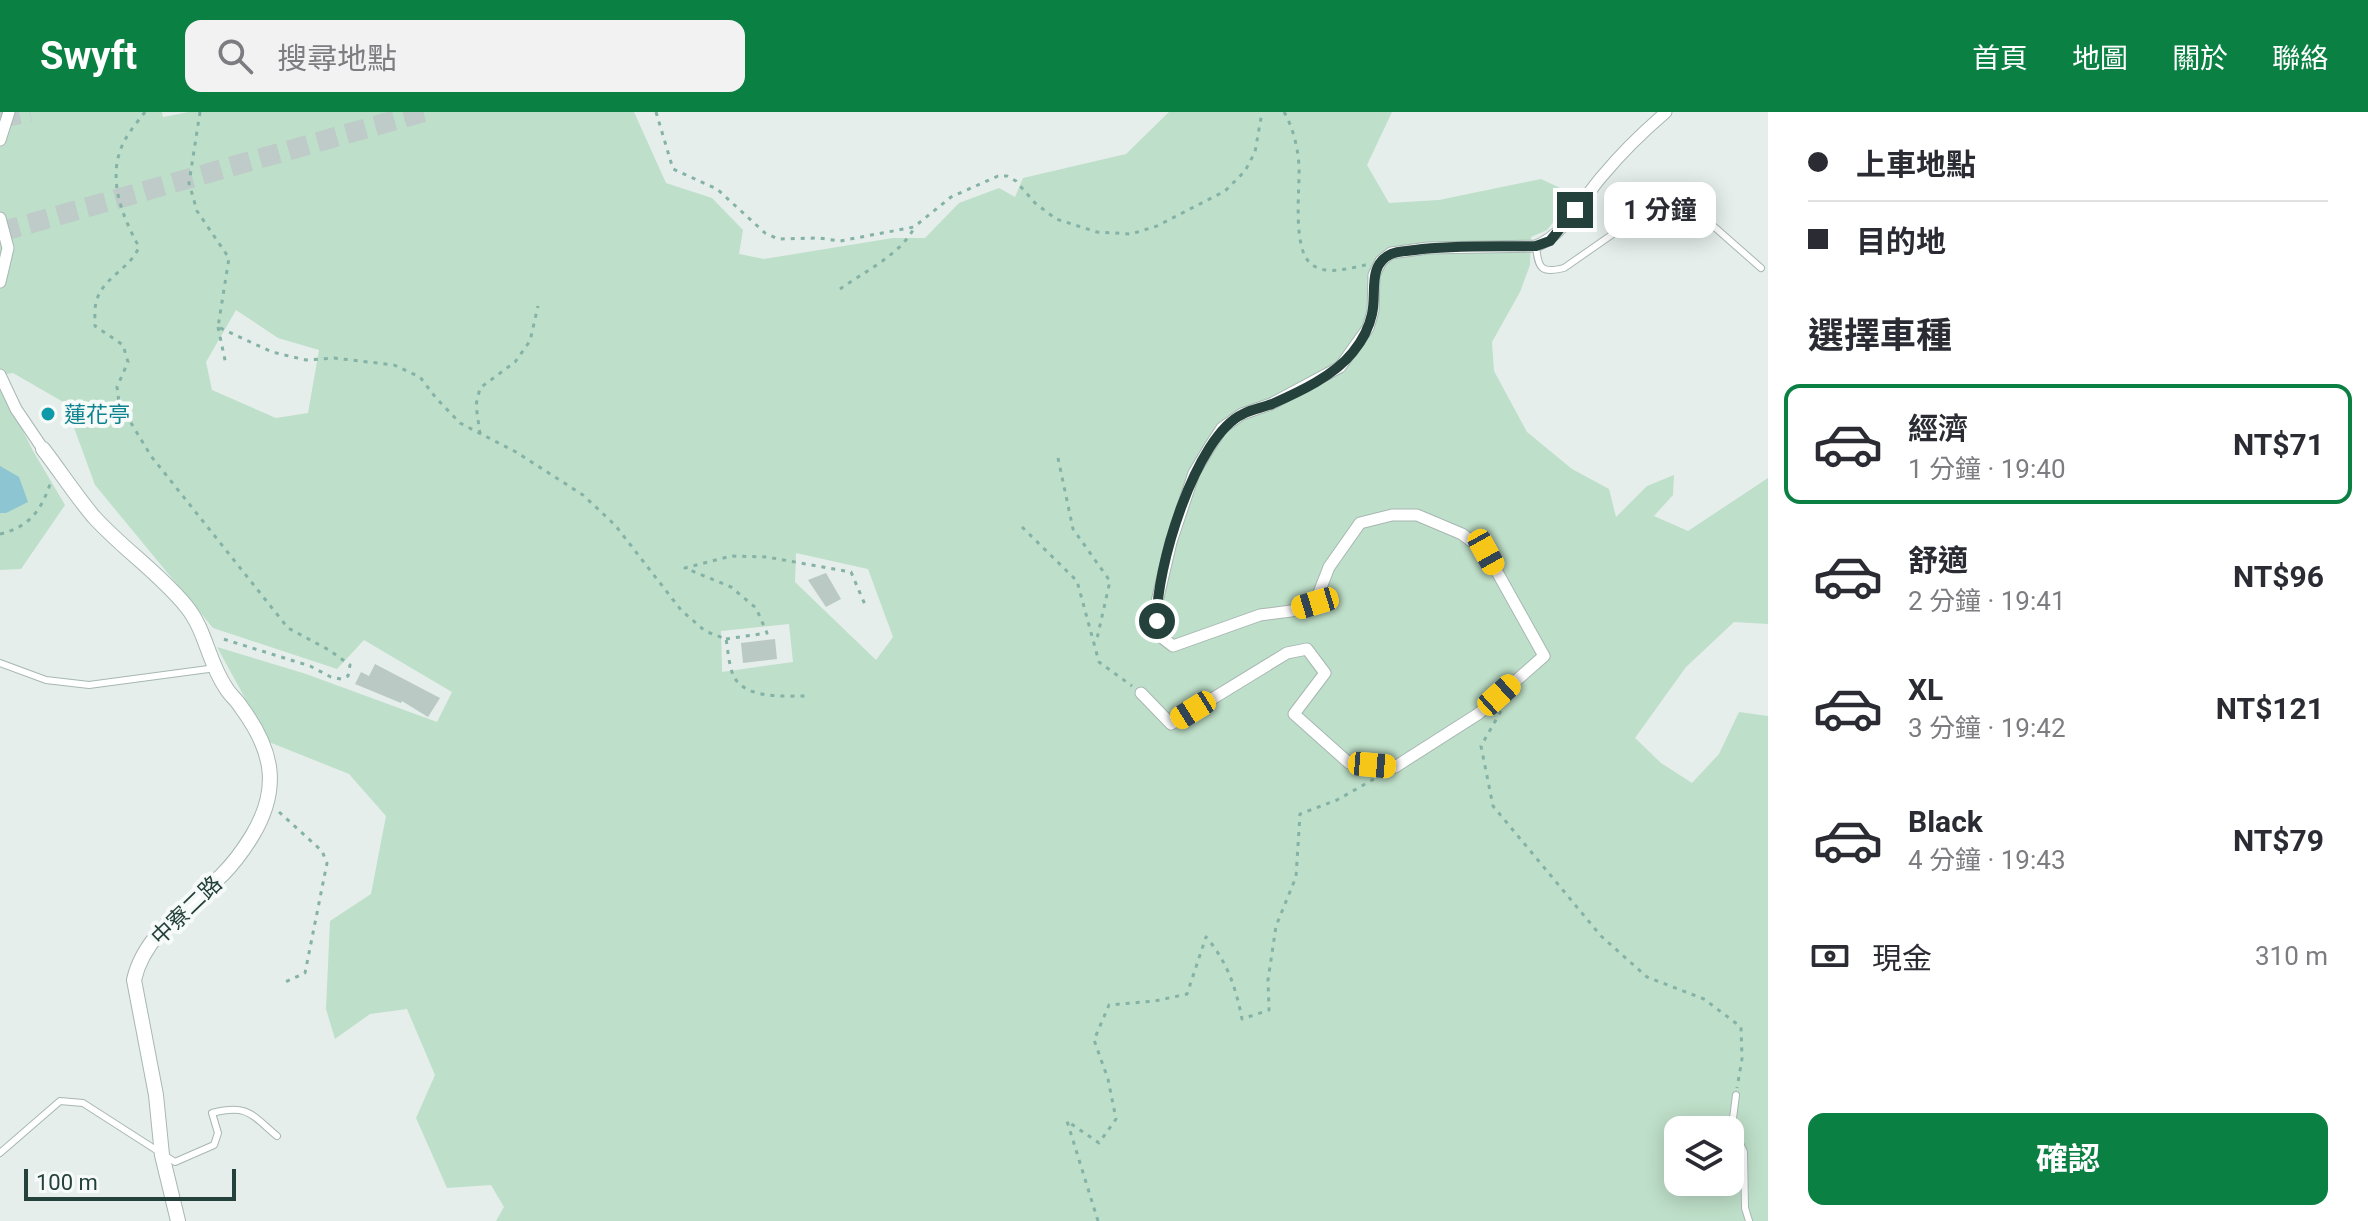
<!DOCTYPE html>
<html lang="zh-TW">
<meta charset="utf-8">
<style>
body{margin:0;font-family:Roboto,"Noto Sans TC",sans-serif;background:#f2f2f3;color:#2b2b33;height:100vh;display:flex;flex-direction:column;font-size:30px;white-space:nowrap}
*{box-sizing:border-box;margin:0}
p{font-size:26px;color:#7c7c81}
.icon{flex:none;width:44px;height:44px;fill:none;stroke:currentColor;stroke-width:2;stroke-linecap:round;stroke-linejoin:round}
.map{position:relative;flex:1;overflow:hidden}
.sheet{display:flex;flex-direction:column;background:#fff;width:600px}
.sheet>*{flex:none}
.banner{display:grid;align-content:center;height:176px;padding:0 40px;background:#fff}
.tools{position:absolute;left:1664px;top:1004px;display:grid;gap:16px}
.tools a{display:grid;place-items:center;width:80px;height:80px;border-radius:16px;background:#fff;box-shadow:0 4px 20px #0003;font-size:40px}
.scale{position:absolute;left:24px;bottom:20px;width:212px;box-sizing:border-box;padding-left:8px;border:4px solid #24413b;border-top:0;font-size:22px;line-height:28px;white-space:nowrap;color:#24413b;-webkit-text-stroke:6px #f6faf8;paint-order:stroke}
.end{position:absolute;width:36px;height:36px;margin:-18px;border:10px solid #24413b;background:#fff;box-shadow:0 0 0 4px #fff}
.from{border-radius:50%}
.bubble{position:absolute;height:56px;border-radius:16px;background:#fff;box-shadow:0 4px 20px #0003;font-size:26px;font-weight:700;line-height:56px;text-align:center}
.car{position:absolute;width:24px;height:48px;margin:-24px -12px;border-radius:10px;box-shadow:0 0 6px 2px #0007;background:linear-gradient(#f5c518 24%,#345 0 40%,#f5c518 0 76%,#345 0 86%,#f5c518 0)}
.banner b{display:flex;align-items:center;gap:28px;height:76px;font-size:30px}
.banner b+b{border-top:2px solid #e1e1e2}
.banner i{width:20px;height:20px;background:#2b2b33}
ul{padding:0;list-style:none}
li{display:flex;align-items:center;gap:24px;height:120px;margin:0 16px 12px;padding:0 24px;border:4px solid transparent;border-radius:16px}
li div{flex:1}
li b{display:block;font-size:30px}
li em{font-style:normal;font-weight:700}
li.active{border-color:#0b8043}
li>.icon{width:72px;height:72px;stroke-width:1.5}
h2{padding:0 40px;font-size:36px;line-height:96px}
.pay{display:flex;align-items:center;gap:20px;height:88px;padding:0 40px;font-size:30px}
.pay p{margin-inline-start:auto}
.cta{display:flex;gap:16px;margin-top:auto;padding:16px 40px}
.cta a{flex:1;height:92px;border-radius:16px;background:#0b8043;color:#fff;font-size:32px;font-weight:700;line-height:92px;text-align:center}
header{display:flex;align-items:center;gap:48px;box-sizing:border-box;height:112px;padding:0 40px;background:#0b8043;color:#fff}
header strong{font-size:38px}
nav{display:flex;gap:44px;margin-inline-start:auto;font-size:28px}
.search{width:560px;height:72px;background:#f2f2f3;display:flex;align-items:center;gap:20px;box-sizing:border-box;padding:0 28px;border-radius:16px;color:#7c7c81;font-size:30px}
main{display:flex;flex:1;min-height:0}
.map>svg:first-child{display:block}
</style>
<header>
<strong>Swyft</strong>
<div class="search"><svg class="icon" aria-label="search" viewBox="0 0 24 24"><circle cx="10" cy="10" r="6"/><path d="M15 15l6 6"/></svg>搜尋地點</div>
<nav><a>首頁</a><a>地圖</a><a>關於</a><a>聯絡</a></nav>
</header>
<main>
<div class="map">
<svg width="1768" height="1109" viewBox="0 0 1768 1109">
<rect width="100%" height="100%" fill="#e5eeeb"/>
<!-- green -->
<g fill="#bedfc9" fill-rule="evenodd">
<path d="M0,0H162L163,5L189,0H634L666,71L712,86L743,118L739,142L764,147L893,126H925L959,91L999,76L1015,85L1023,66L1126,42L1169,0H1392L1367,53L1389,91L1439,88L1541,67L1575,83L1547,118L1531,125L1530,153L1520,180L1492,230L1494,259L1527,320L1572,357L1609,377L1616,405L1647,374L1674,363L1673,383L1654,404L1688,419L1768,366V512L1734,510L1686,555L1635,626L1661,651L1692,671L1719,642L1739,600L1768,604V1109H496L504,1095L491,1073L447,1076L416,1006L435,963L407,897L370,902L335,927L326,897L330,809L371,782L386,704L349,662L269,630L217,535L306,562L437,610L452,580L364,528L337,557L213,516L95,373L65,291L13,261L0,263ZM236,198L278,226L319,238L308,301L276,306L212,278L206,250ZM796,441L868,457L893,525L876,548L795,470ZM789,512L793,550L722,560L721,519ZM1678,1018H1730V1070H1678Z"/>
<polygon points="0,273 33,339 65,393 21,457 0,458"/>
</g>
<!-- water -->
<polygon fill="#8dc5d3" points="0,354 19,365 28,390 6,401 0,401"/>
<!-- building -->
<g fill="#bac9c4">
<polygon points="826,461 841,487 826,495 808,468"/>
<polygon points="775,527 777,547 743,551 741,531"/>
<polygon points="375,552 440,586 428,605 402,589 401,591 355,572 361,560 369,564"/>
</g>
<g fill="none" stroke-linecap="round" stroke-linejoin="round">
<!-- motorway-tunnel -->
<g stroke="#becbc8" stroke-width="20" stroke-dasharray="20 10" stroke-linecap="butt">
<polyline points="0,6 30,0"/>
<polyline points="0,120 424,0"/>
</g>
<defs>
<g id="service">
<path d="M1536,134C1538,156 1541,162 1564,156L1656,92L1671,89L1694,97L1761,156"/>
<polyline points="0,551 46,568 89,573 216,556"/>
<polyline points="1736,983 1732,1014 1744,1040 1745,1096 1749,1109"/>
<path d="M0,1041L60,989L83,991L175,1050L214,1033L218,1021L212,1001C248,992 251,1002 277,1024"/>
</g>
<g id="minor">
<polyline points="0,28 9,0"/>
<polyline points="0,106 8,136 0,170"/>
<polyline points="0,263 16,297 43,337"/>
<path d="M1141,581L1171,612L1287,541L1307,537L1325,561L1294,602L1349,651L1395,655L1478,602L1544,544L1486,440L1462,422L1417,403H1392L1360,411L1329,455L1315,491L1291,499L1260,503L1173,534L1160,524L1156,494L1171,430L1194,361L1209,336L1222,316L1242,302L1271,292L1340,255L1368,216L1373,199L1374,163L1381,149L1391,141L1428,136L1536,134C1566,122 1583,85 1604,62C1623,39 1644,19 1666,0"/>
</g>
<path id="tertiary" d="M43,337C60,359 76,384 94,405C123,437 159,461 186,494C206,518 208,550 226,576C230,583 237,588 241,595C273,638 281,676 252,724C244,737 233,752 222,763C190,793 144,822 134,868L156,983L162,1043L178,1109"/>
</defs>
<!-- service casing -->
<use href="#service" stroke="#a7b7b3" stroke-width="8"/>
<!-- minor casing -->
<use href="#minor" stroke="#a7b7b3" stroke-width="13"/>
<!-- tertiary casing -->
<use href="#tertiary" stroke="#a7b7b3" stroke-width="16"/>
<!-- path -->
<g stroke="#85b2a6" stroke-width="3" stroke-dasharray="4 6" stroke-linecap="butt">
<path d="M145,0C139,8 131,17 126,26C105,62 121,102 139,135C130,157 105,164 97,187C94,195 95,206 95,214L123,233L128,250L117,275L119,291L151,344L288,516L329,538L350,553L348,564L341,567L331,565L310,554L220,526"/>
<path d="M200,0L189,71L197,99L229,146L218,215L272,240L306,248L334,246L394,253L420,265L436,286L460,311L516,340L583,383L615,413L681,498L705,519L726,527C728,538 729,555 734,565C746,587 785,584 805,584"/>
<polyline points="656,0 673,57 717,77 765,121 778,127 819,126 840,129 914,115 951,85 998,64 1007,64 1016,69 1035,91 1056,107 1097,120 1131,122 1157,114 1225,79 1245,59 1255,40 1262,0"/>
<path d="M1284,0C1293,15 1298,36 1299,54C1300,77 1292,136 1311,152C1326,164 1349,156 1366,153"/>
<path d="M840,177C864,160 901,142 914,116"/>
<polyline points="218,215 226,253"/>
<polyline points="480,322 476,293 480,276 515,250 530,229 538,194"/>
<polyline points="1058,346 1073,417 1110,469 1096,531"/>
<polyline points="1022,415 1077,469 1099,550 1132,574"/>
<path d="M0,422C29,415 41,399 50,372"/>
<polyline points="726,527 767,521 756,496 731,475 685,456 731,444 767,445 851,460 866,495"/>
<polyline points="1501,599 1481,634 1493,694 1601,824 1647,865 1704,887 1741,915 1742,947 1737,976"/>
<polyline points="279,700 322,739 327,751 305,861 283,871"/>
<path d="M1098,1109L1067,1009L1099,1031L1116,1007L1108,967L1094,928L1109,893L1155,889L1187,882L1206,825C1227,849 1236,876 1242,907L1269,898L1268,868L1276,814L1296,765L1300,702L1337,688L1374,667"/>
</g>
<!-- service -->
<use href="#service" stroke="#fff" stroke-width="6"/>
<!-- minor -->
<use href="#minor" stroke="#fff" stroke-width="11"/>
<!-- tertiary -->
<use href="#tertiary" stroke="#fff" stroke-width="14"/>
</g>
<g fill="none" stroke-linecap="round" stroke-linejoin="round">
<!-- route -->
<path stroke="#24413b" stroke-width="10" d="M1157,509C1155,459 1195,324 1243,302C1252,297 1262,296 1272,292C1299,280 1334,264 1353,240C1362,229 1369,216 1372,202C1377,182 1367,153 1391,142C1397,139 1407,139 1415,138C1455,133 1496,135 1536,134L1550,129L1575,98"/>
</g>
<!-- markers -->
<circle fill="#0f9aa8" stroke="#f6faf8" stroke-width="3" cx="48" cy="302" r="8"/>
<g text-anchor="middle" stroke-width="8" stroke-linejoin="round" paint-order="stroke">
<!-- culture labels -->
<g font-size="22" fill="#0d838f" stroke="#f6faf8" text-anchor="start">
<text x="64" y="310">蓮花亭</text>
</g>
<!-- street labels -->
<g font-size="22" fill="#24413b" stroke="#f6faf8">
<text transform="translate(186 798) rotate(-44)" y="8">中寮二路</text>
</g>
</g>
</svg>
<div class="tools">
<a><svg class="icon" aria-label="layers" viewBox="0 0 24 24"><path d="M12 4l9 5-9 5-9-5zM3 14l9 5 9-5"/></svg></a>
</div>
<div class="scale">100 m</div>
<i class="end from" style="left:1157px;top:509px"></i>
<i class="end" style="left:1575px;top:98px"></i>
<div class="bubble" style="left:1604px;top:70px;width:112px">1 分鐘</div>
<i class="car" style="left:1486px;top:440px;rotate:151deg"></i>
<i class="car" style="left:1315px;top:491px;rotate:253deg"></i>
<i class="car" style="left:1499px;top:583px;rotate:48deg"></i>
<i class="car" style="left:1193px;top:598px;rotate:238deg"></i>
<i class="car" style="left:1372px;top:653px;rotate:95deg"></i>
</div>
<section class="sheet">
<div class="banner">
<b><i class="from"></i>上車地點</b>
<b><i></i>目的地</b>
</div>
<h2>選擇車種</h2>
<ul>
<li class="active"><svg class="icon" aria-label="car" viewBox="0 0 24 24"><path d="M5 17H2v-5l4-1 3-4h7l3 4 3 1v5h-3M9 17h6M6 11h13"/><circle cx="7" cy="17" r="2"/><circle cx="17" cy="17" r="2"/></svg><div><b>經濟</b><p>1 分鐘 · 19:40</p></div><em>NT$71</em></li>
<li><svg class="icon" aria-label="car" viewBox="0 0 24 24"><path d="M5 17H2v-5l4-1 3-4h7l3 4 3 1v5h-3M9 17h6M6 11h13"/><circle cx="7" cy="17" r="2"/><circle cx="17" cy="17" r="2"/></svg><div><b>舒適</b><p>2 分鐘 · 19:41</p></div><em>NT$96</em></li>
<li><svg class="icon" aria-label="car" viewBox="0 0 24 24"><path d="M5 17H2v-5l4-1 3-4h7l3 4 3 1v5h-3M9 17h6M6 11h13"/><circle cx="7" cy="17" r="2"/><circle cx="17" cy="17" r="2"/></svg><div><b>XL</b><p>3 分鐘 · 19:42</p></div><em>NT$121</em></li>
<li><svg class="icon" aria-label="car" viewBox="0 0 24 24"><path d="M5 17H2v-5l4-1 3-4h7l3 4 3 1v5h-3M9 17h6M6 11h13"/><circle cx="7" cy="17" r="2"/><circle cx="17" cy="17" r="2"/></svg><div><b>Black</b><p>4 分鐘 · 19:43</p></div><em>NT$79</em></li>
</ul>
<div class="pay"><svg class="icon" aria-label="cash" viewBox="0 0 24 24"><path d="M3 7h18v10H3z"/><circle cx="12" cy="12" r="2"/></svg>現金<p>310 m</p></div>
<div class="cta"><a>確認</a></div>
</section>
</main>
